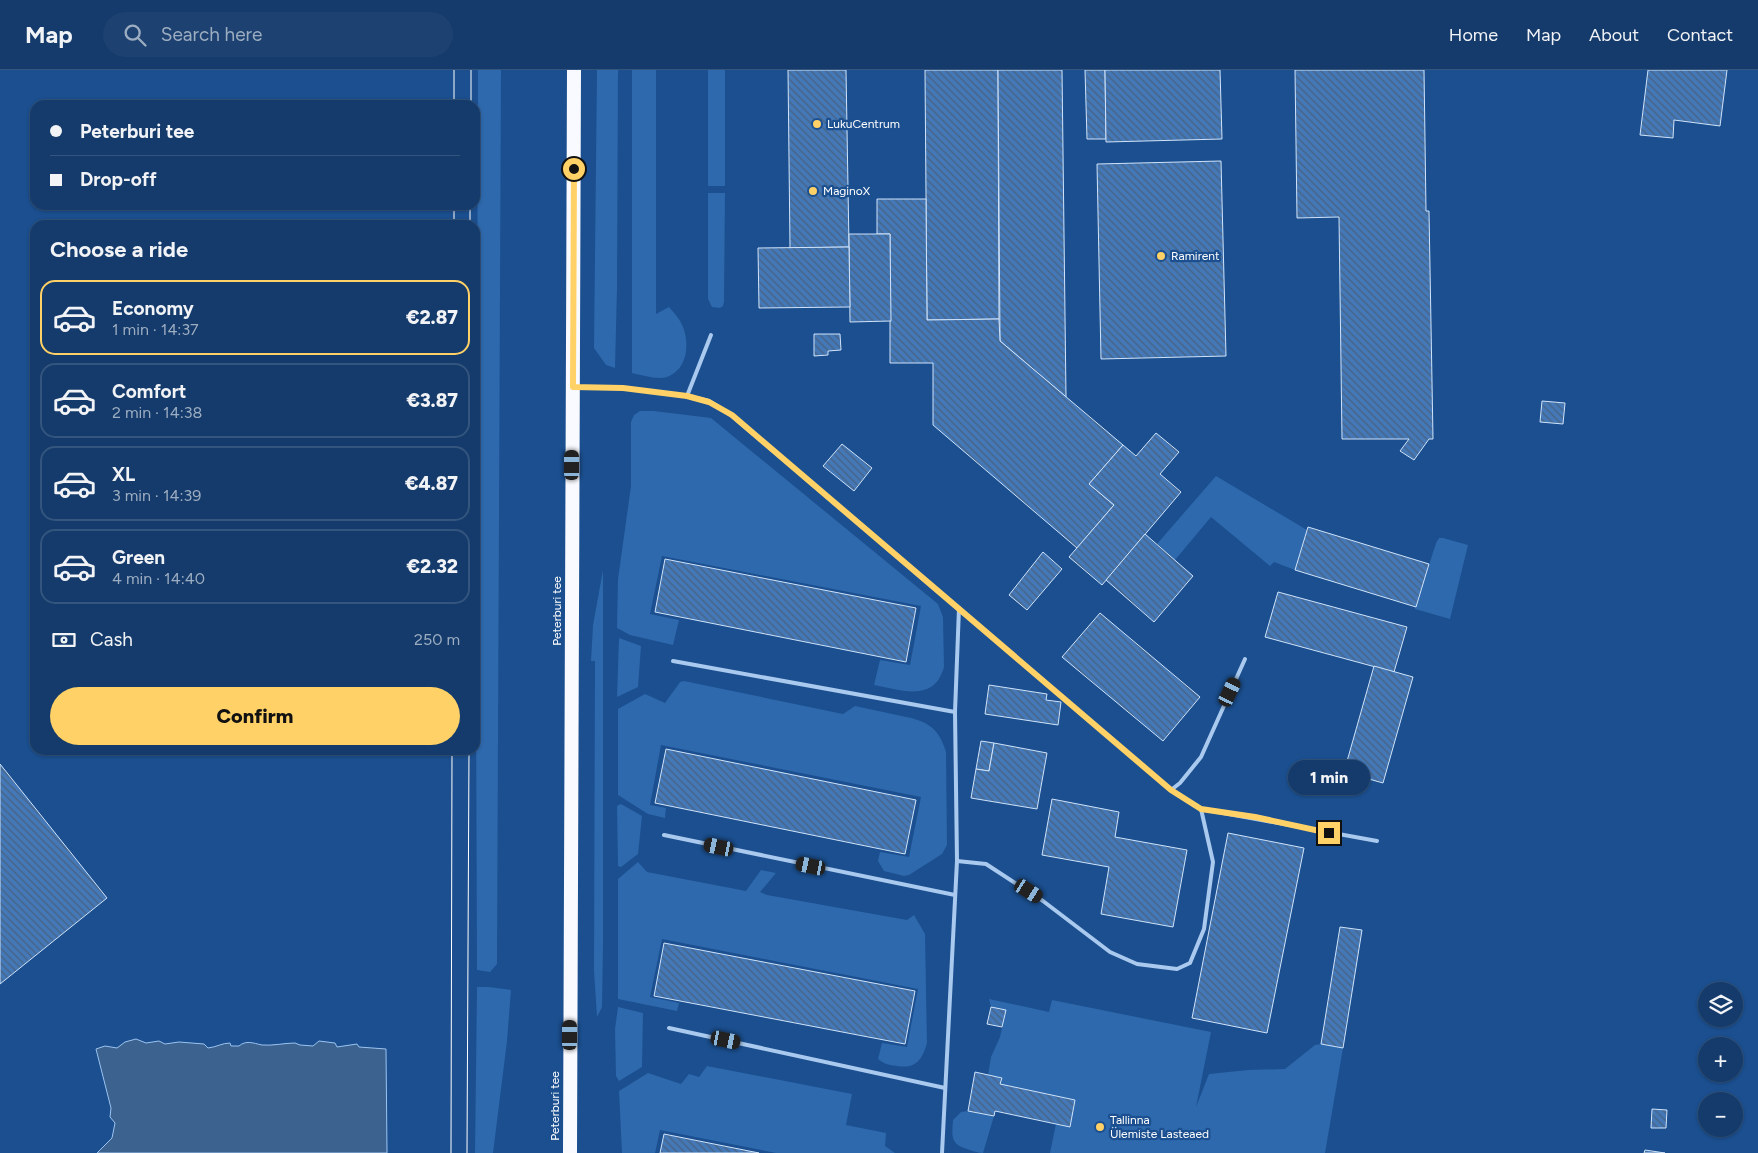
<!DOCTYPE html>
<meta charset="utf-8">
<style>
body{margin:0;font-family:Figtree,sans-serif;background:#1d4271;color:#f1f3f6;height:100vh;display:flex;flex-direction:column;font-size:19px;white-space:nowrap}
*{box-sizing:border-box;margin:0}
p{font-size:16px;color:#9dadc1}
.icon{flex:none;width:28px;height:28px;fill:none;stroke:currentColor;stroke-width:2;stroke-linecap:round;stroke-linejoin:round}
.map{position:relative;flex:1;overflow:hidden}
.sheet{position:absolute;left:30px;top:150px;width:450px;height:535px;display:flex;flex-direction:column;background:#143b6b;border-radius:15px;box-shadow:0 1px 4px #0004,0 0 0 1px #33557e}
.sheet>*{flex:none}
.banner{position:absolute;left:30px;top:30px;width:450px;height:110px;border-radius:15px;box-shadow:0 1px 4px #0004,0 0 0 1px #33557e;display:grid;align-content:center;height:110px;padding:0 20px;background:#143b6b}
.tools{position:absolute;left:1698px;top:912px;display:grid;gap:10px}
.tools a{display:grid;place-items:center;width:45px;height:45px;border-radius:50%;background:#143b6b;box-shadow:0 1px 4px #0004,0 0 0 1px #33557e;font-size:25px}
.end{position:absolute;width:22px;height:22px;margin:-11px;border:6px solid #ffd166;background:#111;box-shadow:0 0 0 2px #111}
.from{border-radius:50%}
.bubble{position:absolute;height:35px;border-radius:18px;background:#143b6b;box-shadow:0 1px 4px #0004,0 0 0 1px #33557e;font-size:16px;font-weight:800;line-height:35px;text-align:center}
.car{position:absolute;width:15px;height:30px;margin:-15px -8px;border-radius:6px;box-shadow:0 0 4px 1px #0007;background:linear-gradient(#222 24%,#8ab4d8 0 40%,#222 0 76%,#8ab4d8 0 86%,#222 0)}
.banner b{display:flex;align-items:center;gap:18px;height:48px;font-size:19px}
.banner b+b{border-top:1px solid #33557e}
.banner i{width:12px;height:12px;background:#f1f3f6}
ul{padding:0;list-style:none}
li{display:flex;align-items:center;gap:15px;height:75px;margin:0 10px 8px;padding:0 10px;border:2px solid #33557e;border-radius:15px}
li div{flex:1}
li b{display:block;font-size:19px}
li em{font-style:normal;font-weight:800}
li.on{border-color:#ffd166}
li>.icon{width:45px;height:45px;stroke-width:1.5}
h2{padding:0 20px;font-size:22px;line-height:60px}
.pay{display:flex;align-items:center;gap:12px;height:55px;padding:0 20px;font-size:19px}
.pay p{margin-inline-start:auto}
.action{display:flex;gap:10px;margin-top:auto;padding:10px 20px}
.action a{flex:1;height:58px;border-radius:30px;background:#ffd166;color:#111;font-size:20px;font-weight:800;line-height:58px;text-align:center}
header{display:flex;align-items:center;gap:30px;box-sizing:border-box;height:70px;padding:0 25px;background:#143b6b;border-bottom:1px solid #33557e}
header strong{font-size:24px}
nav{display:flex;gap:28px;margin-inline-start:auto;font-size:18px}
.search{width:350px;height:45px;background:#1d4271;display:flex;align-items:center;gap:12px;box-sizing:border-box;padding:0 18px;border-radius:28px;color:#9dadc1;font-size:19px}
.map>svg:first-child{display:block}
</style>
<header>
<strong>Map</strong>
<div class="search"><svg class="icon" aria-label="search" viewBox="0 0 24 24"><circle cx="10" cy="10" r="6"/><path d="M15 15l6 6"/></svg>Search here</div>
<nav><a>Home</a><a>Map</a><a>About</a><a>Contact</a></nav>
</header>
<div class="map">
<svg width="1758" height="1083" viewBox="0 0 1758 1083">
<defs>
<pattern id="building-back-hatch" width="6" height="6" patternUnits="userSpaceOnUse" patternTransform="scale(1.25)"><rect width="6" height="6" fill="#4478b7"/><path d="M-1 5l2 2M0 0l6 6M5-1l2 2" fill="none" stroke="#486282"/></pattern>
</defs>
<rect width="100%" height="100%" fill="#1b4f8f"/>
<!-- grass -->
<g fill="#2e69ad">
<polygon points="478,0 501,0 497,894 490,902 477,900 476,630"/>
<polygon points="597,0 618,0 617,218 615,298 606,295 594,278"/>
<path d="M632,0H656V244L669,237C674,243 680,249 683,257C690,275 687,300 667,307C657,310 642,305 632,303Z"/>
<rect x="708" y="0" width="17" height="116"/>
<polygon points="708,123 725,123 724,232 723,236 720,238 712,237 708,229"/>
<path d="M640,341H654L711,348L938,534L943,547L944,597C934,633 901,620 874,615L880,590L910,595L921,536L662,486L650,544L679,550L673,575L630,565L617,558L618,509L631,416V352L634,345Z"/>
<polygon points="1216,406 1307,460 1295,500 1274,492 1270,496 1211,447 1175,490 1157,474"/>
<polygon points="1439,468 1443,468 1468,475 1450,549 1415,539 1436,473"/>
<polygon points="603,500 603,874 602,937 597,947 594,901 595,591 591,591 593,555"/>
<polygon points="619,568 641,576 638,617 617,627"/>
<path d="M684,611L843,644L855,636C869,639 883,642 897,645C923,650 938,654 946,682L947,775L942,784L909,805L904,806L884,801L878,791L880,782L909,787L921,727L661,675L650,735L666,738L665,748L648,744L618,725V639L645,624L665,633L680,612Z"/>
<polygon points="621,734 642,746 638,784 621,797 618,796 617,736"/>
<path d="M638,792L647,802L746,821L761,800L776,803L760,822L767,825L907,850L914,845L925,864L927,973C922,990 916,999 897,996C889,995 884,994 878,989L882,973L907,977L918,919L662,869L650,927L679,933L677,941L618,929V809Z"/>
<polygon points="477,917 489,917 511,920 507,971 493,1083 475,1083"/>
<polygon points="989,929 1049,942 1052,930 1211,962 1196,1037 1209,1004 1248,1000 1285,999 1315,975 1321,974 1343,978 1325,1083 1050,1083 1056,1054 1070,1056 1075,1030 1000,1014 1001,1008 988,1005 991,987 1000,967 1006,940 991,937"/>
<polygon points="618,937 643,943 642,997 619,1011 616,1006 615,959"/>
<polygon points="707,996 852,1024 846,1055 886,1063 885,1076 895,1083 776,1083 660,1060 655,1083 622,1083 619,1021 648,1003 681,1014 689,1004 699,1007"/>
<path d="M968,1041L994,1046L983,1083C978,1083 973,1081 967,1079C950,1074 952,1066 953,1050L961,1042Z"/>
</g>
<!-- water -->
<path fill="#3c6290" stroke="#9cc4f0" d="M136,969L146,973L159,971L165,974L179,972L204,974L208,978C217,977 222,973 230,973L231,976H239C246,970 253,973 262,975C272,976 285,973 295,973L300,975L313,976L319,971L335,973L337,977L357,974L359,977L386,979L387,1083H97L112,1068L115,1053L110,1047L111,1038L96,979L105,976L117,978L125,972Z"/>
<!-- building -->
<g fill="url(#building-back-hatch)" stroke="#cfe3fa">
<polygon points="788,0 846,0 849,177 790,178"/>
<polygon points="925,0 998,0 999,249 927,250"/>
<polygon points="998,0 1062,0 1066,327 1000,271"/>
<polygon points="1085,0 1105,0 1106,69 1087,69"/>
<polygon points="1105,0 1220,0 1222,69 1106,72"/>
<polygon points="1295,0 1424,0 1426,141 1429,141 1433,369 1429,369 1414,390 1400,381 1409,369 1342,369 1339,147 1297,148"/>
<polygon points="1648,0 1727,0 1720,56 1674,50 1673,68 1640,65"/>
<polygon points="1221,91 1226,286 1101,289 1097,94"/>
<polygon points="877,129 926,129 927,250 999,249 1000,271 1123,375 1089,414 1114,435 1077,478 933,355 933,293 890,293 890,164 877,164"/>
<polygon points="849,164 890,164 891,251 850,252"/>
<polygon points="849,177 850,237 759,238 758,178"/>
<polygon points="814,264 840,264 841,280 828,281 828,285 814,286"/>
<polygon points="1542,331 1565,333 1563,354 1540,352"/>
<polygon points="1156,363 1179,382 1160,404 1181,422 1102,515 1069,487 1114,435 1089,414 1123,375 1136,386"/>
<polygon points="842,374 872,398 854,421 823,396"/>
<polygon points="1308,457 1429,494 1416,537 1295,500"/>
<polygon points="1145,464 1193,506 1154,552 1106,510"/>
<polygon points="1043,482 1062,499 1027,540 1009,525"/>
<polygon points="665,489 916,538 906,592 655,542"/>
<polygon points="1278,522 1407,557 1394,602 1265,567"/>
<polygon points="1100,543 1200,627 1163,671 1062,587"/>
<polygon points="1374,596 1413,607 1383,713 1344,702"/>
<polygon points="989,615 1047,624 1046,630 1061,632 1058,655 985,644"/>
<polygon points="981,671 994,673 989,701 976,699"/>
<polygon points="994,673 1047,683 1037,739 971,728 976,699 989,701"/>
<polygon points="666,679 916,730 905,784 655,733"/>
<polygon points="0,694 107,828 0,914"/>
<polygon points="1052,729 1119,742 1115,767 1187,780 1173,857 1101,844 1109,797 1042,785"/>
<polygon points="1228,763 1304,778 1267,963 1192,948"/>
<polygon points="1340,857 1362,860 1343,978 1321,974"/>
<polygon points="664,873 915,921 905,974 654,926"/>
<polygon points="991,937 1006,940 1002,957 987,954"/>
<polygon points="975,1002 1002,1008 1000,1014 1075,1030 1070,1057 995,1041 994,1046 968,1041"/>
<polygon points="1652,1039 1667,1040 1666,1058 1651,1058"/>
<polygon points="664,1064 759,1083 660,1083"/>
<polygon points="1645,1080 1665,1083 1644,1083"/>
</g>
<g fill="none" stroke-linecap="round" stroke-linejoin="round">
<!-- service -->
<g stroke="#a9c9ee" stroke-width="4">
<polyline points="575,317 623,318 687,326 709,331 731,345 1171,720 1180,713 1201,687 1245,589"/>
<polyline points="687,326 711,265"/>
<polyline points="673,591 955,642"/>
<polyline points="1171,720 1201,739 1377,771"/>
<polyline points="664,765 955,825"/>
<polyline points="957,791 986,794 1043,831 1110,882 1137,894 1177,899 1190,893 1204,859 1213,792 1201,739"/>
<polyline points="669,958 945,1018"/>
<polyline points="942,1083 957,791 955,642 959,538"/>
</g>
<!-- trunk -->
<polyline stroke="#f8faff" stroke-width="14" points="570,1083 574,0"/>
<!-- tram -->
<g stroke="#fff" stroke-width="1">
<polyline points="454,35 454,0"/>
<polyline points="471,35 471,0"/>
<polyline points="454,155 454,135"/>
<polyline points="470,155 470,135"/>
<polyline points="451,1083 452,680"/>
<polyline points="467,1083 469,680"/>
</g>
</g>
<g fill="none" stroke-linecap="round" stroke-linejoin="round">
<!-- route -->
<polyline stroke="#ffd166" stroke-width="6" points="574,99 573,317 623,318 687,326 709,332 732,345 1171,720 1201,739 1255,747 1329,763"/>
</g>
<!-- markers -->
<g fill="#ffd166" stroke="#1b4f8f" stroke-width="2">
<circle cx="817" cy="54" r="5"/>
<circle cx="813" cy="121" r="5"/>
<circle cx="1161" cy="186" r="5"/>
<circle cx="1100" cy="1057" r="5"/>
</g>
<g text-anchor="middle" stroke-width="4.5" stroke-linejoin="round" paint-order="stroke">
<!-- poi labels -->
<g font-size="12" fill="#fff" stroke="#1b4f8f" text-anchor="start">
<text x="827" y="58">LukuCentrum</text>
<text x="823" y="125">MaginoX</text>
<text x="1171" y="190">Ramirent</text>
<text x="1110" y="1054">Tallinna<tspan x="1110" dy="14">Ülemiste Lasteaed</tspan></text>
</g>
<!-- street labels -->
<g font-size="12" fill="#fff" stroke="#1b4f8f">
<text transform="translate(557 541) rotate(-90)" y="4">Peterburi tee</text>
<text transform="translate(555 1036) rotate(-90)" y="4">Peterburi tee</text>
</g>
</g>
</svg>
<div class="tools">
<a><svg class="icon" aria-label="layers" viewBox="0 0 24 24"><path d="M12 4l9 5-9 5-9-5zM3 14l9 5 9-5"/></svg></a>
<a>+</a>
<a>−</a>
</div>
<i class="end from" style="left:574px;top:99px"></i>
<i class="end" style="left:1329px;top:763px"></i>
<div class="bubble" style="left:1288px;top:690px;width:82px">1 min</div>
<i class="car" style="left:572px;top:395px;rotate:0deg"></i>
<i class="car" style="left:1230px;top:622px;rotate:25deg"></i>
<i class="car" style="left:719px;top:777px;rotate:282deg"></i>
<i class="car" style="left:811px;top:796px;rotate:282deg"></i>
<i class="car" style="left:1029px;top:821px;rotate:122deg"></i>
<i class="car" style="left:570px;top:965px;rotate:0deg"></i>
<i class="car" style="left:726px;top:970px;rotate:102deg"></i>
<div class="banner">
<b><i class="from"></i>Peterburi tee</b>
<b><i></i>Drop-off</b>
</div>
<section class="sheet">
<h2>Choose a ride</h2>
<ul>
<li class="on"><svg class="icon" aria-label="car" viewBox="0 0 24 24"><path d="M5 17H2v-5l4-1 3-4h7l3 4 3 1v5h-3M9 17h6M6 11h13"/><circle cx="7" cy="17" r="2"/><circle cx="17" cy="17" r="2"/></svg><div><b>Economy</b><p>1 min · 14:37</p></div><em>€2.87</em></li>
<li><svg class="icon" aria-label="car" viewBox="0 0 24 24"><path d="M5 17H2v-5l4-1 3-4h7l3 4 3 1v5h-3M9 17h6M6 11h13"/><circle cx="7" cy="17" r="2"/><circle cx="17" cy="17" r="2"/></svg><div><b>Comfort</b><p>2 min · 14:38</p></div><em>€3.87</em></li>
<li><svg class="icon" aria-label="car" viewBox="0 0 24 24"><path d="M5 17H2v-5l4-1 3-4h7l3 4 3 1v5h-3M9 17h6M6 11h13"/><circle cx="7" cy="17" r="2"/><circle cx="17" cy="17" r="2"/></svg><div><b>XL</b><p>3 min · 14:39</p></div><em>€4.87</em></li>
<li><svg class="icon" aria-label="car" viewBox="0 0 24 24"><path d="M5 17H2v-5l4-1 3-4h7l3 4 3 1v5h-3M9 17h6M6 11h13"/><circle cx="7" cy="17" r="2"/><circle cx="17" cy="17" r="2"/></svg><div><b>Green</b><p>4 min · 14:40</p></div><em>€2.32</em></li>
</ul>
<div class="pay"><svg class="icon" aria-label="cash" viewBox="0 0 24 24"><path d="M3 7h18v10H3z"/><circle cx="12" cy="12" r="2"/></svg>Cash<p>250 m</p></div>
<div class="action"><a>Confirm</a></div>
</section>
</div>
